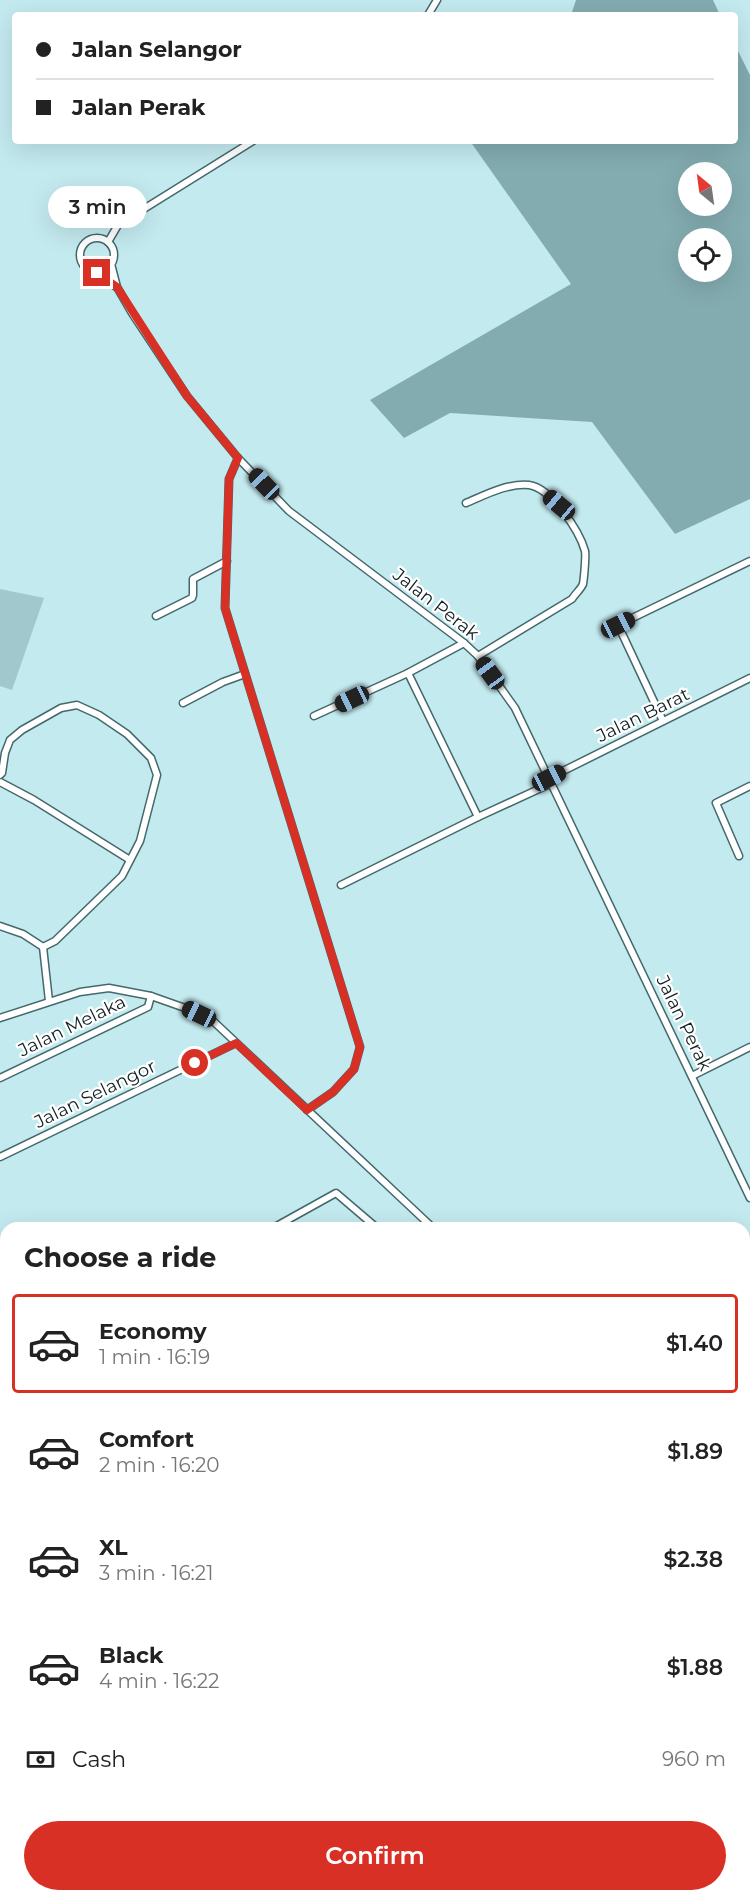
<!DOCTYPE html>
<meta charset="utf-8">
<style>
body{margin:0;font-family:Montserrat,sans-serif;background:#f2f2f2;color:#222;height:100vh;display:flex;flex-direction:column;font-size:22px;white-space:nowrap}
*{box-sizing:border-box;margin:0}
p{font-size:20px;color:#767676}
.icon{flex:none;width:33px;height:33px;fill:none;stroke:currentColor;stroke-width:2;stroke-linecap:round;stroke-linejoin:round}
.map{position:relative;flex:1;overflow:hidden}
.panel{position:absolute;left:0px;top:1222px;width:750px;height:680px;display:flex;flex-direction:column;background:#fff;border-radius:18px 18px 0 0;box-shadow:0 6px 24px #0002}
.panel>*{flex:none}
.hud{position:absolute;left:12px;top:12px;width:726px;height:132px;border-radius:6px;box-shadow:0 6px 24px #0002;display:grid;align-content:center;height:132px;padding:0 24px;background:#fff}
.needle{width:39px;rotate:331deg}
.tools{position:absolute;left:678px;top:162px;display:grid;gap:12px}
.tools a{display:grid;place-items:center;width:54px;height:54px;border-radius:50%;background:#fff;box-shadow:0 6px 24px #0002;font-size:30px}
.end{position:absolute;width:27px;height:27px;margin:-14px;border:8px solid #d93025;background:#fff;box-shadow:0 0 0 3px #fff}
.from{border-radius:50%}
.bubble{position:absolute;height:42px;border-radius:21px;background:#fff;box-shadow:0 6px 24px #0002;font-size:20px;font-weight:600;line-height:42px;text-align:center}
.car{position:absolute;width:18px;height:36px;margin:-18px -9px;border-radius:8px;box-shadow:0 0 4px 2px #0007;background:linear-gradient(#222 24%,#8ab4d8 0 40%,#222 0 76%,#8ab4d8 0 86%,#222 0)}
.hud b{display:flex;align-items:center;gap:21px;height:57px;font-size:22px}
.hud b+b{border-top:2px solid #e0e0e0}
.hud i{width:15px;height:15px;background:#222}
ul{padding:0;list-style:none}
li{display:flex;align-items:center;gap:18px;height:99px;margin:0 12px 9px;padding:0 12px;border:3px solid transparent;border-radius:6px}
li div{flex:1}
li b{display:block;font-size:22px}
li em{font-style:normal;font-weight:600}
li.active{border-color:#d93025}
li>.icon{width:54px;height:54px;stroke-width:1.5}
h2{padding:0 24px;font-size:27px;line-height:72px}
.pay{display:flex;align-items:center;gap:15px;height:66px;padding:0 24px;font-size:22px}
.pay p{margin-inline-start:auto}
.action{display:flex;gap:12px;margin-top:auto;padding:12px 24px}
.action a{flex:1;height:69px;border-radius:36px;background:#d93025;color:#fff;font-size:24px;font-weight:600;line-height:69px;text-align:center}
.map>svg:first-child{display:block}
</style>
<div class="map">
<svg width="750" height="1901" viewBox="0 0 750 1901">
<rect width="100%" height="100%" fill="#c3eaef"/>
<!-- green -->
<g fill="#a1c8cc">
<polygon points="0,589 44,598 12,690 0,686"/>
<polygon points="750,1753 750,1859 744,1859 744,1757"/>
</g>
<!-- forest -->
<g fill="#83acb1" fill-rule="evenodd">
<polygon points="576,0 713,0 720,15 571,15"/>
<path d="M735,45L750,75V499L675,534L592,422L450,413L404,438L370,400L571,284L470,141H735ZM722,172V206H688V172ZM688,238H722V272H688Z"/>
</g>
<!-- water -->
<polygon fill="#6e969b" stroke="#527377" stroke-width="1.5" points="189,1896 345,1896 341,1901 188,1901"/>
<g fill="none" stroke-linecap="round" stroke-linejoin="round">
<!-- stream -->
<polyline stroke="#527377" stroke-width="2" points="0,1596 6,1590"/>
<defs>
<g id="minor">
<polyline points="428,15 437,0"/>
<circle cx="97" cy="255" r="17"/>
<polyline points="108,242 118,225 253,141"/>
<polyline points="111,264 117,287 132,313 187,396 238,458 289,511 464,643 478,656 515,708 750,1198"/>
<polyline points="97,273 116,287"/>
<polyline points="238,458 229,479 225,608 360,1047 354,1069 333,1092 307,1110"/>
<path d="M466,503C485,495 507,483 529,485C551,488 579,530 585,551C586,556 584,578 583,584C581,589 575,594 572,599L478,656"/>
<polyline points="156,616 192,598 193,595 193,579 227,561"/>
<polyline points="408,673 478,817"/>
<polyline points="183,703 223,682 245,674"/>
<polyline points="314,716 408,673 464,643"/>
<polyline points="663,721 618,625 750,561"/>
<polyline points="0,775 2,773 5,753 10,740 22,730 61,708 77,705 99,715 127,734 151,758 157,775 140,841 122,876 55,941 43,947 49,1001"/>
<polyline points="549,778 750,678"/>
<polyline points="0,782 34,800 130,860"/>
<polyline points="739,856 716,803 750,786"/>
<polyline points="341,885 478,817 552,783"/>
<polyline points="0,926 23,934 43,947"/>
<polyline points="0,1018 80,992 109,988 151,996 185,1008 212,1020 433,1228"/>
<polyline points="692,1076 750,1047"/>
<polyline points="0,1078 148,1007 151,996"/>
<polyline points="0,1157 236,1043"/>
<polyline points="273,1228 336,1193 377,1228"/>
<polyline points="744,1288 750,1285"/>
<polyline points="0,1296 6,1295"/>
<polyline points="0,1379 6,1375"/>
<polyline points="0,1473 6,1468"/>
<polyline points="0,1568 6,1562"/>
<polyline points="0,1618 6,1612"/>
<polyline points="744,1627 750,1627"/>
<polyline points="6,1695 1,1718 6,1736"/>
<polyline points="0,1804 6,1806"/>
<polyline points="0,1864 6,1868"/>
<polyline points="744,1869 750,1868"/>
<polyline points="22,1896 22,1901"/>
<polyline points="33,1896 37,1901"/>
<polyline points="563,1896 572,1901"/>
<polyline points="102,1901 111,1896"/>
<polyline points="115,1901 121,1896"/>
<polyline points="680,1901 698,1896"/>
<polyline points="722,1901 725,1896"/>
</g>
</defs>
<!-- minor casing -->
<use href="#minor" stroke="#44686c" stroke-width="9"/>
<!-- minor -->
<use href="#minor" stroke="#fff" stroke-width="6"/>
</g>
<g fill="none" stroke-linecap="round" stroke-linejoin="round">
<!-- route -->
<polyline stroke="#d93025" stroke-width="8" points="97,273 117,287 187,396 238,458 229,479 225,608 360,1047 354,1069 333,1092 307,1110 236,1043 195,1063"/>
</g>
<g text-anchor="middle" stroke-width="4.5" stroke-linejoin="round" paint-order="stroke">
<!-- street labels -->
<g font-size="18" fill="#112022" stroke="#fff">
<text transform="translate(436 604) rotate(38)" y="6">Jalan Perak</text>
<text transform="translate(643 715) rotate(-26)" y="6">Jalan Barat</text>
<text transform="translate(684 1023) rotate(64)" y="6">Jalan Perak</text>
<text transform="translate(72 1026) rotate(-26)" y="6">Jalan Melaka</text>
<text transform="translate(95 1094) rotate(-26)" y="6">Jalan Selangor</text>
</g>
</g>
</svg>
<div class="tools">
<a><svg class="needle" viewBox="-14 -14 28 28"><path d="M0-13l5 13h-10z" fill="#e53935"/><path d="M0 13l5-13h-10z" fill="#767676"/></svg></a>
<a><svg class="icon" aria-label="locate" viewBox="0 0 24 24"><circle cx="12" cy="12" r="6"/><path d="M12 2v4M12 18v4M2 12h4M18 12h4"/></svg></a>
</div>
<i class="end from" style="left:195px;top:1063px"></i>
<i class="end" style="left:97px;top:273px"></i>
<div class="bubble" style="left:48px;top:186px;width:99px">3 min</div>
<i class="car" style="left:264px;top:484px;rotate:316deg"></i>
<i class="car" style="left:559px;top:505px;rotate:310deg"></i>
<i class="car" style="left:618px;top:625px;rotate:64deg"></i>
<i class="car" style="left:490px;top:673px;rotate:324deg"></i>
<i class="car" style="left:352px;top:699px;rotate:245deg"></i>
<i class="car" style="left:549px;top:778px;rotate:63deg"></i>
<i class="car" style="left:199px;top:1014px;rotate:295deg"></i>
<div class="hud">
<b><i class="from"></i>Jalan Selangor</b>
<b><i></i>Jalan Perak</b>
</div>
<section class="panel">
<h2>Choose a ride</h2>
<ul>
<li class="active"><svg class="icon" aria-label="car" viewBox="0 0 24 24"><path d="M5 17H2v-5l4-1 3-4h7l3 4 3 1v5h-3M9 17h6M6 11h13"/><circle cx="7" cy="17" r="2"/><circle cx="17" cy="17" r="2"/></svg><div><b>Economy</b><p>1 min · 16:19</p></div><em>$1.40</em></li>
<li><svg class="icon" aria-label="car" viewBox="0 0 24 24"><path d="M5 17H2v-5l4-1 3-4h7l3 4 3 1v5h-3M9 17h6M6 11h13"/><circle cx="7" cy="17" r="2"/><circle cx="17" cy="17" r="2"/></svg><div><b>Comfort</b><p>2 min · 16:20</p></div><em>$1.89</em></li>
<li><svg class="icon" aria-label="car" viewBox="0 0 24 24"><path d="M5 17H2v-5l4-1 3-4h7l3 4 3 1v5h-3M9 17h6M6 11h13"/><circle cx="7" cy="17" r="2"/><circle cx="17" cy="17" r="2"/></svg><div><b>XL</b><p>3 min · 16:21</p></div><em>$2.38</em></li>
<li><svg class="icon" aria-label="car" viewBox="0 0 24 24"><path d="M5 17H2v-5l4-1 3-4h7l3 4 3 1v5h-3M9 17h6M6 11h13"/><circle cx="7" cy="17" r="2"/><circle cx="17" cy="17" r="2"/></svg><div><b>Black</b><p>4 min · 16:22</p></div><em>$1.88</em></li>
</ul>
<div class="pay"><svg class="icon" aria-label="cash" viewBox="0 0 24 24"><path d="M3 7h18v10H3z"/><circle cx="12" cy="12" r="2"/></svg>Cash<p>960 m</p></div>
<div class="action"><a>Confirm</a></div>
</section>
</div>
